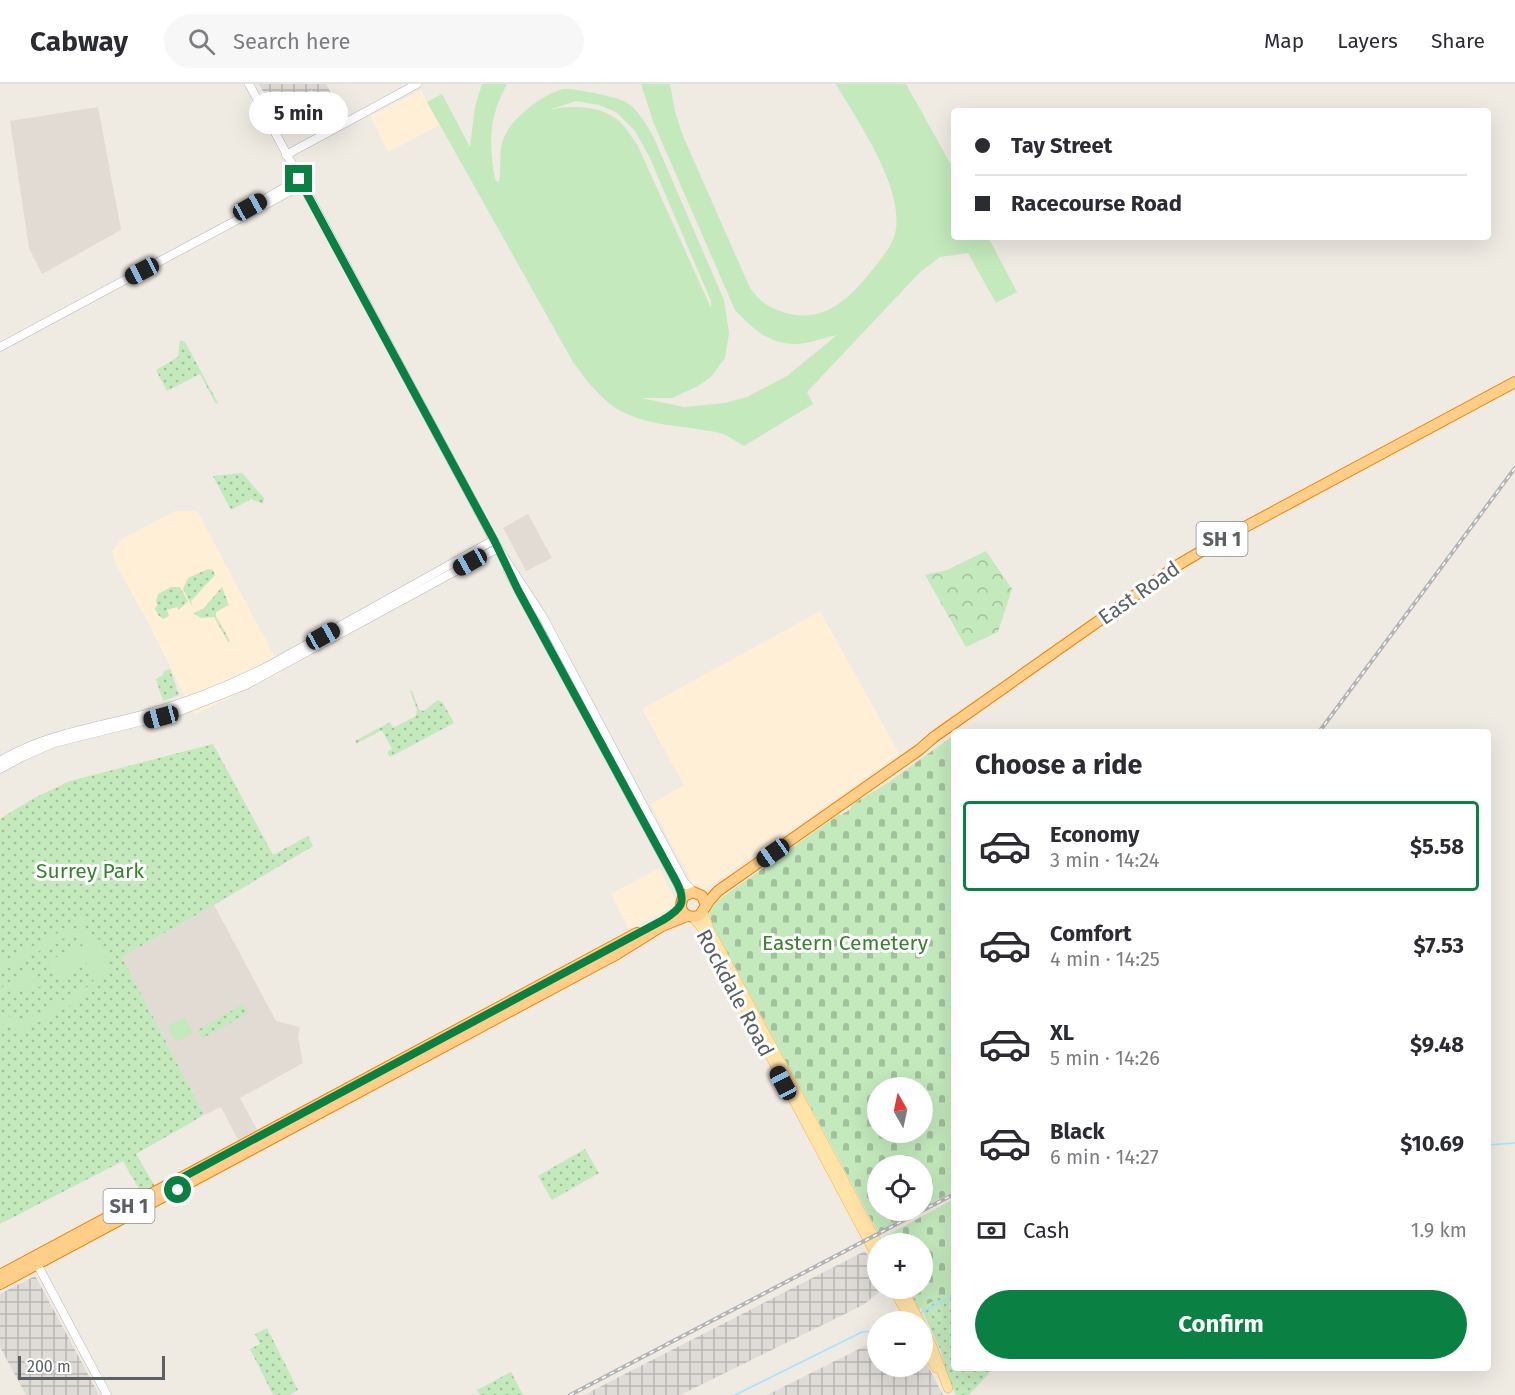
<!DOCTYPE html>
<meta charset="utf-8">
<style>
body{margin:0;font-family:"Fira Sans",sans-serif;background:#f7f7f7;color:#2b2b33;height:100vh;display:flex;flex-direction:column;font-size:22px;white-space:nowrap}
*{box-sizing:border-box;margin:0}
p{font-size:20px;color:#7c7c81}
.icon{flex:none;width:33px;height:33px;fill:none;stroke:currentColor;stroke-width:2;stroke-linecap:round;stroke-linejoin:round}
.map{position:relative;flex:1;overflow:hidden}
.panel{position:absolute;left:951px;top:645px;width:540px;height:642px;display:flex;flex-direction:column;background:#fff;border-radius:6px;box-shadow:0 6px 24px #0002}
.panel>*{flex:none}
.guide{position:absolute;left:951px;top:24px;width:540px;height:132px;border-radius:6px;box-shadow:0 6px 24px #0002;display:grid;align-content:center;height:132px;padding:0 24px;background:#fff}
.needle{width:39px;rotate:351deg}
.tools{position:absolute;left:867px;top:993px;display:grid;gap:12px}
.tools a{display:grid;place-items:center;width:66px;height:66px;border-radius:50%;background:#fff;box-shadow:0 6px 24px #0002;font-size:30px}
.scale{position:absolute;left:18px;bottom:15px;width:147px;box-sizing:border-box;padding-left:6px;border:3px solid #5a6064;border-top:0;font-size:16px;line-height:21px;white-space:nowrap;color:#5a6064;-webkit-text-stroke:4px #fff;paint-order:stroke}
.end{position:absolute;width:27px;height:27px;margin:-14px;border:8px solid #0b8043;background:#fff;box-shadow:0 0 0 3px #fff}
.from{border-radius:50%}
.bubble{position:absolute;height:42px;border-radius:21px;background:#fff;box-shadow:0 6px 24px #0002;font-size:20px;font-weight:700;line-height:42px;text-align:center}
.car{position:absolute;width:18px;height:36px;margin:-18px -9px;border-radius:8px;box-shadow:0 0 4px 2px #0007;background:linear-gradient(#222 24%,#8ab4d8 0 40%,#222 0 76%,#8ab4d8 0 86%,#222 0)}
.guide b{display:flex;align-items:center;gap:21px;height:57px;font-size:22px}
.guide b+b{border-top:2px solid #e1e1e2}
.guide i{width:15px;height:15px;background:#2b2b33}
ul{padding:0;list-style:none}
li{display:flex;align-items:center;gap:18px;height:90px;margin:0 12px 9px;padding:0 12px;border:3px solid transparent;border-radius:6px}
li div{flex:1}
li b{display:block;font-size:22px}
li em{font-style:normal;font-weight:700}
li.active{border-color:#0b8043}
li>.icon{width:54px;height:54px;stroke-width:1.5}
h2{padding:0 24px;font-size:27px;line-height:72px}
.pay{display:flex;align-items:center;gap:15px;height:66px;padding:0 24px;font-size:22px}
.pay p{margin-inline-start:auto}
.button{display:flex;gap:12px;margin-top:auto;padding:12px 24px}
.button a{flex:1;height:69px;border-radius:36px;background:#0b8043;color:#fff;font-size:24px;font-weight:700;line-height:69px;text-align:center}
header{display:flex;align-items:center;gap:36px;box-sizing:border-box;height:84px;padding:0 30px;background:#fff;border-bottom:2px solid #e1e1e2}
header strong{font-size:28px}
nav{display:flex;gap:33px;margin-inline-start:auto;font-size:21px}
.search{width:420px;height:54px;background:#f7f7f7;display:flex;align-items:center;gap:15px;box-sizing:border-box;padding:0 21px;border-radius:33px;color:#7c7c81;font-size:22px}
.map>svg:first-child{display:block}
</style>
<header>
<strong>Cabway</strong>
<div class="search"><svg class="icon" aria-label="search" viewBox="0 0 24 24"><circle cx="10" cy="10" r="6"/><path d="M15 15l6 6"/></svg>Search here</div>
<nav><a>Map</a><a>Layers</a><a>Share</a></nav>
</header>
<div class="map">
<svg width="1515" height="1311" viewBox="0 0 1515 1311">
<defs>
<pattern id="industrial-grid" width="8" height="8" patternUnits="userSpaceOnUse" patternTransform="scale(1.5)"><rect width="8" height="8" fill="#dfdcd7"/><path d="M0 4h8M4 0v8" fill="none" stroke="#b8b6b2"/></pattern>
<pattern id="grass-dots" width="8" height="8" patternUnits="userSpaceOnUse" patternTransform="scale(1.5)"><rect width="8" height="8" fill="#c3e9bc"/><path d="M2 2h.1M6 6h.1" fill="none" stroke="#a1c09c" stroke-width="1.8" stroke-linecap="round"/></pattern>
<pattern id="forest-crowns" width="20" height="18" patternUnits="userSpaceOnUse" patternTransform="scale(1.5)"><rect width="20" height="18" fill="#c3e9bc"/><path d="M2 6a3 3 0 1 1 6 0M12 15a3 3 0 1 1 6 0" fill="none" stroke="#a1c09c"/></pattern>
<pattern id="cemetery-stones" width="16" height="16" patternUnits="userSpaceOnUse" patternTransform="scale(1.5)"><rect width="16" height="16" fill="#c3e9bc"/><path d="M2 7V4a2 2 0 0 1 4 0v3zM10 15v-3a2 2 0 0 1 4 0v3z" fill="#a1c09c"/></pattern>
</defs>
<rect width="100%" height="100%" fill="#efeae2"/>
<!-- commercial -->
<g fill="#ffefd7">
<polygon points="421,6 440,41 388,68 370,32"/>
<polygon points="175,427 197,427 283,588 194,631 150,542 114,477 112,467 122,455"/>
<polygon points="820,527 900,671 703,806 695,806 651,720 684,701 642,625"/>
<polygon points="659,784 676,817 673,823 629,846 611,810"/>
</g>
<!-- industrial -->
<g fill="url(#industrial-grid)">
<polygon points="259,0 326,0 343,31 329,38 312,6 273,26"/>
<polygon points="865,1167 877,1186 878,1204 883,1205 863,1221 680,1311 584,1311"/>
<polygon points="35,1192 37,1195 99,1311 26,1311 0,1263 0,1210"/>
<polygon points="877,1256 878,1282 922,1282 923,1273 943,1311 767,1311"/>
</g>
<!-- education -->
<g fill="#e1dbd3">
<polygon points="98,23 121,146 42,190 29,164 10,37"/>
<polygon points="528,430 552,474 526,487 503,444"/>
<polygon points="214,821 276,937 300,943 298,953 303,979 240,1014 257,1046 238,1056 221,1023 204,1031 122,873"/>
</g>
<!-- grass -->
<g fill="url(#grass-dots)">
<polygon points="180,256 185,258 218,319 216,320 200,290 167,307 156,286 178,273"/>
<polygon points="242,389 264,414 263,420 251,415 231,426 213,392"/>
<polygon points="208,485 213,486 215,491 191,517 193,524 183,505 188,494"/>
<polygon points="171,503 180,503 188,517 179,526 177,523 167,526 169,532 163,535 159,532 155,525 157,521 156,517 158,510"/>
<polygon points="222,503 229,521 216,528 216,532 230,557 228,558 214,533 201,534 193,529 203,525"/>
<polygon points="170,585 179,611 163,617 156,595 163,591 164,587"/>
<polygon points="410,607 412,607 419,626 424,627 438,616 443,619 454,639 390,673 387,668 392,665 383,648 380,647 356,660 355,657 390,638 393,644 416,632 417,626"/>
<polygon points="213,660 273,771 308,752 313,762 214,821 122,873 204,1031 136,1070 156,1104 142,1110 123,1077 0,1140 0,735 34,714 70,697"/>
<polygon points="243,920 248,929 203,954 198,946"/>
<polygon points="585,1065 599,1089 552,1116 538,1092"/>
<polygon points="954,1162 954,1284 994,1284 969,1311 956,1311 948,1294 941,1267 921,1224 919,1226 908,1205 922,1204"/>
<polygon points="267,1244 298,1306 289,1311 273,1311 250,1265 260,1260 255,1250"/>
<polygon points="511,1288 523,1311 480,1311 477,1306"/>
</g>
<!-- forest -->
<polygon fill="url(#forest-crowns)" points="986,467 1012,505 998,548 966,563 925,491 947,486"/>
<!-- cemetery -->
<g fill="url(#cemetery-stones)" fill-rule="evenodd">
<path d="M954,651V1107L923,1124L922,1082H878V1126L918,1127L878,1148L713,842L709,828L717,817L839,730L841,731L851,725V721L889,698ZM878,1004H922V1048H878Z"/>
<polygon points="954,1115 954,1206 920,1224 910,1205 922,1204 922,1160 886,1159 882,1154"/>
</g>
<!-- pitch -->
<g fill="#c3e9bc" fill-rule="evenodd">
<path d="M482,0H507C488,36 489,57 495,96L499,98C502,85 498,66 504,53C512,34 544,9 564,5C573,4 618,13 626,18C639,26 647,42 654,54L724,216L729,249L725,274L711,293L698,302L672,314H641L684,323L725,319L747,313L787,292L837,251C827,253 816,257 805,259C773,264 755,247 735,226L654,40L641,0H670L675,28L683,52L750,204C760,218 769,224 786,229C825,240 851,213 873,185C881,175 892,162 895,150C906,106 858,38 836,0H906L954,86V153H988L1017,208L996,219L968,169L940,173L920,188L807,308L813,320L744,362C737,358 728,351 720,349C685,341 639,343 610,320C595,308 584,293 573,278L427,18L442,10L470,63L475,23ZM576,17L599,21L616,28L635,47L649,72L711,217V224L637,60C631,53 626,43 619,37C600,21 571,21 549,26Z"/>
<path d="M82,834L84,839L79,841L78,840L68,845L85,848L103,858L101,860C123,896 88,911 62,926C46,934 31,942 15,950L12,943L0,939V927L16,936L29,934L89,902L95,895L83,873L62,898L49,878L80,858L81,860L75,872L92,861C82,852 71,851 59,856L0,889V879L77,839V836Z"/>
<polygon points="30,882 40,903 0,907 0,905"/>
<polygon points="185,933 193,949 176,958 167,942"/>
</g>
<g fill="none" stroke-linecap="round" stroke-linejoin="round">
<!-- stream -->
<g stroke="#a2e5ff" stroke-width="1.5">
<polyline points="1488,1061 1515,1059"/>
<polyline points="920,1229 954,1211"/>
<polyline points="735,1311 862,1248 878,1247"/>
</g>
<defs>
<g id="minor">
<polyline points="249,0 498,464 543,533 684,798 693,808"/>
<polyline points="286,71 417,0"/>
<polyline points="260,118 299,95"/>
<polyline points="0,263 302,101"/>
<polyline points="508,487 677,799 683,813"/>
<path d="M0,677C47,649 98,643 149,629C191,617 231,601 270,581L494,456"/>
<polyline points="0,685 22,673 54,659 175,629 246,601 498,464"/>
<polyline points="36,1178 107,1311"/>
</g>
<g id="major">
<polyline points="703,829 710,847 878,1160"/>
<polyline points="693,833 704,847 878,1175"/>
<polyline points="893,1204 911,1238"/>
<polyline points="902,1204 920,1238"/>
<polyline points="922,1242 932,1262 948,1304"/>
<polyline points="922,1259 936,1284"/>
</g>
<g id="highway">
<path d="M706,821L702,812L693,808L684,812C676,825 686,837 700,831L709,817L718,807L919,666L934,653L1178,481L1217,458L1515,298"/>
<polyline points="0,1191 637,849"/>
<polyline points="0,1200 617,870 662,842 687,832"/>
</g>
</defs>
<!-- minor casing -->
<use href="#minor" stroke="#b3b7bb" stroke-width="9"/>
<!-- major casing -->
<use href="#major" stroke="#fdb04d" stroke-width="10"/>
<!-- highway casing -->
<use href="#highway" stroke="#f18000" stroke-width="12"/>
<!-- minor -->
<use href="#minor" stroke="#fff" stroke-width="8"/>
<!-- major -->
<use href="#major" stroke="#ffe3a7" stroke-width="9"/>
<!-- highway -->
<use href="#highway" stroke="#ffcf89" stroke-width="10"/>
<defs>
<g id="rail">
<polyline points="1319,648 1515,384"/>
<polyline points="570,1311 954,1110"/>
</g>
</defs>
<!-- rail casing -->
<use href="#rail" stroke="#b2b3b4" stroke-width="4"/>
<!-- rail -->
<use href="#rail" stroke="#fff" stroke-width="1.5" stroke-dasharray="4.5" stroke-linecap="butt"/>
</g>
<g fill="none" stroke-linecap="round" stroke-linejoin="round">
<!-- route -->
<path stroke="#0b8043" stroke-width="8" d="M178,1106L174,1098L663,836C681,825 687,819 677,799L518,506L494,456L299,95"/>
</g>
<g text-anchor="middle" stroke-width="6" stroke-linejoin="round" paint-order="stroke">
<!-- shield labels -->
<g fill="#fff" stroke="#8c9092" stroke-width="1.5">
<rect x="1196.5" y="438" width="51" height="34" rx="4.5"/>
<rect x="103.5" y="1105" width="51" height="34" rx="4.5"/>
</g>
<g font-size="20" font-weight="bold" fill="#5a6064">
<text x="1222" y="462">SH 1</text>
<text x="129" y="1129">SH 1</text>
</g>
<!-- street labels -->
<g font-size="21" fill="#5a6064" stroke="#fff">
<text transform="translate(1139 509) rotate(-35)" y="7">East Road</text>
<text transform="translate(735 909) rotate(62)" y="7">Rockdale Road</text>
</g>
<!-- park labels -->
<g font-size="21" fill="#36822d" stroke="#fff">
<text x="90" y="794">Surrey Park</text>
<text x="845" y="866">Eastern Cemetery</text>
</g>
</g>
</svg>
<div class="tools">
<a><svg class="needle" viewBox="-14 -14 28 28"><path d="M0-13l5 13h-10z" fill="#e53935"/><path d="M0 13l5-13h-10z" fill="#7c7c81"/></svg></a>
<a><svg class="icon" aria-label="locate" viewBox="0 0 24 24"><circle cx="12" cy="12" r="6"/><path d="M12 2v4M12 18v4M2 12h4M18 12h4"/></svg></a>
<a>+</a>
<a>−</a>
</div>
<div class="scale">200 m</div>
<i class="end from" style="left:178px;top:1106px"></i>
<i class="end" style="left:299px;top:95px"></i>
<div class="bubble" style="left:249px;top:8px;width:99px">5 min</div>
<i class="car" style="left:250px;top:123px;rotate:61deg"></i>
<i class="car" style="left:142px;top:187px;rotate:242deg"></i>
<i class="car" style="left:470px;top:478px;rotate:241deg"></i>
<i class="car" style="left:323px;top:552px;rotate:61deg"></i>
<i class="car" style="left:161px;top:633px;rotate:255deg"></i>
<i class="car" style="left:773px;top:769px;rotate:235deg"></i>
<i class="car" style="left:783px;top:999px;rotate:332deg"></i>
<div class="guide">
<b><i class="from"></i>Tay Street</b>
<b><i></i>Racecourse Road</b>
</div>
<section class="panel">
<h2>Choose a ride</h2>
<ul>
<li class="active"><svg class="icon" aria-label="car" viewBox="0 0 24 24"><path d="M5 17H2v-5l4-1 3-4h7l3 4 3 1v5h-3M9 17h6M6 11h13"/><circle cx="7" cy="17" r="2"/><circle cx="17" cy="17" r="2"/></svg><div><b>Economy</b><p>3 min · 14:24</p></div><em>$5.58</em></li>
<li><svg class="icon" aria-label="car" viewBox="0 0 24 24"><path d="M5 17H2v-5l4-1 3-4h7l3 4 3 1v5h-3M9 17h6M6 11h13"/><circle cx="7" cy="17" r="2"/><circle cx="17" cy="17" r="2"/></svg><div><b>Comfort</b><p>4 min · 14:25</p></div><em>$7.53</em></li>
<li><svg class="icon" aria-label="car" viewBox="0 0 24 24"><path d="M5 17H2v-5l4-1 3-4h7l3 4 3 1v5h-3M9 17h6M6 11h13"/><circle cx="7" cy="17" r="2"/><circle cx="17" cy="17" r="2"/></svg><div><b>XL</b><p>5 min · 14:26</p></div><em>$9.48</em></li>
<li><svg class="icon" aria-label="car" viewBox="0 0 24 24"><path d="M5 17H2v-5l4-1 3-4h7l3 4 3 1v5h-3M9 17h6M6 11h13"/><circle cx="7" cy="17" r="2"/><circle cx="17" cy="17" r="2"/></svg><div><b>Black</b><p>6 min · 14:27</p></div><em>$10.69</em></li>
</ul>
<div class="pay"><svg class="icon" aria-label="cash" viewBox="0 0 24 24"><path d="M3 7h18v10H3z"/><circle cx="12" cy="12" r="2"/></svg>Cash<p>1.9 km</p></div>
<div class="button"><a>Confirm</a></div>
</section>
</div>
